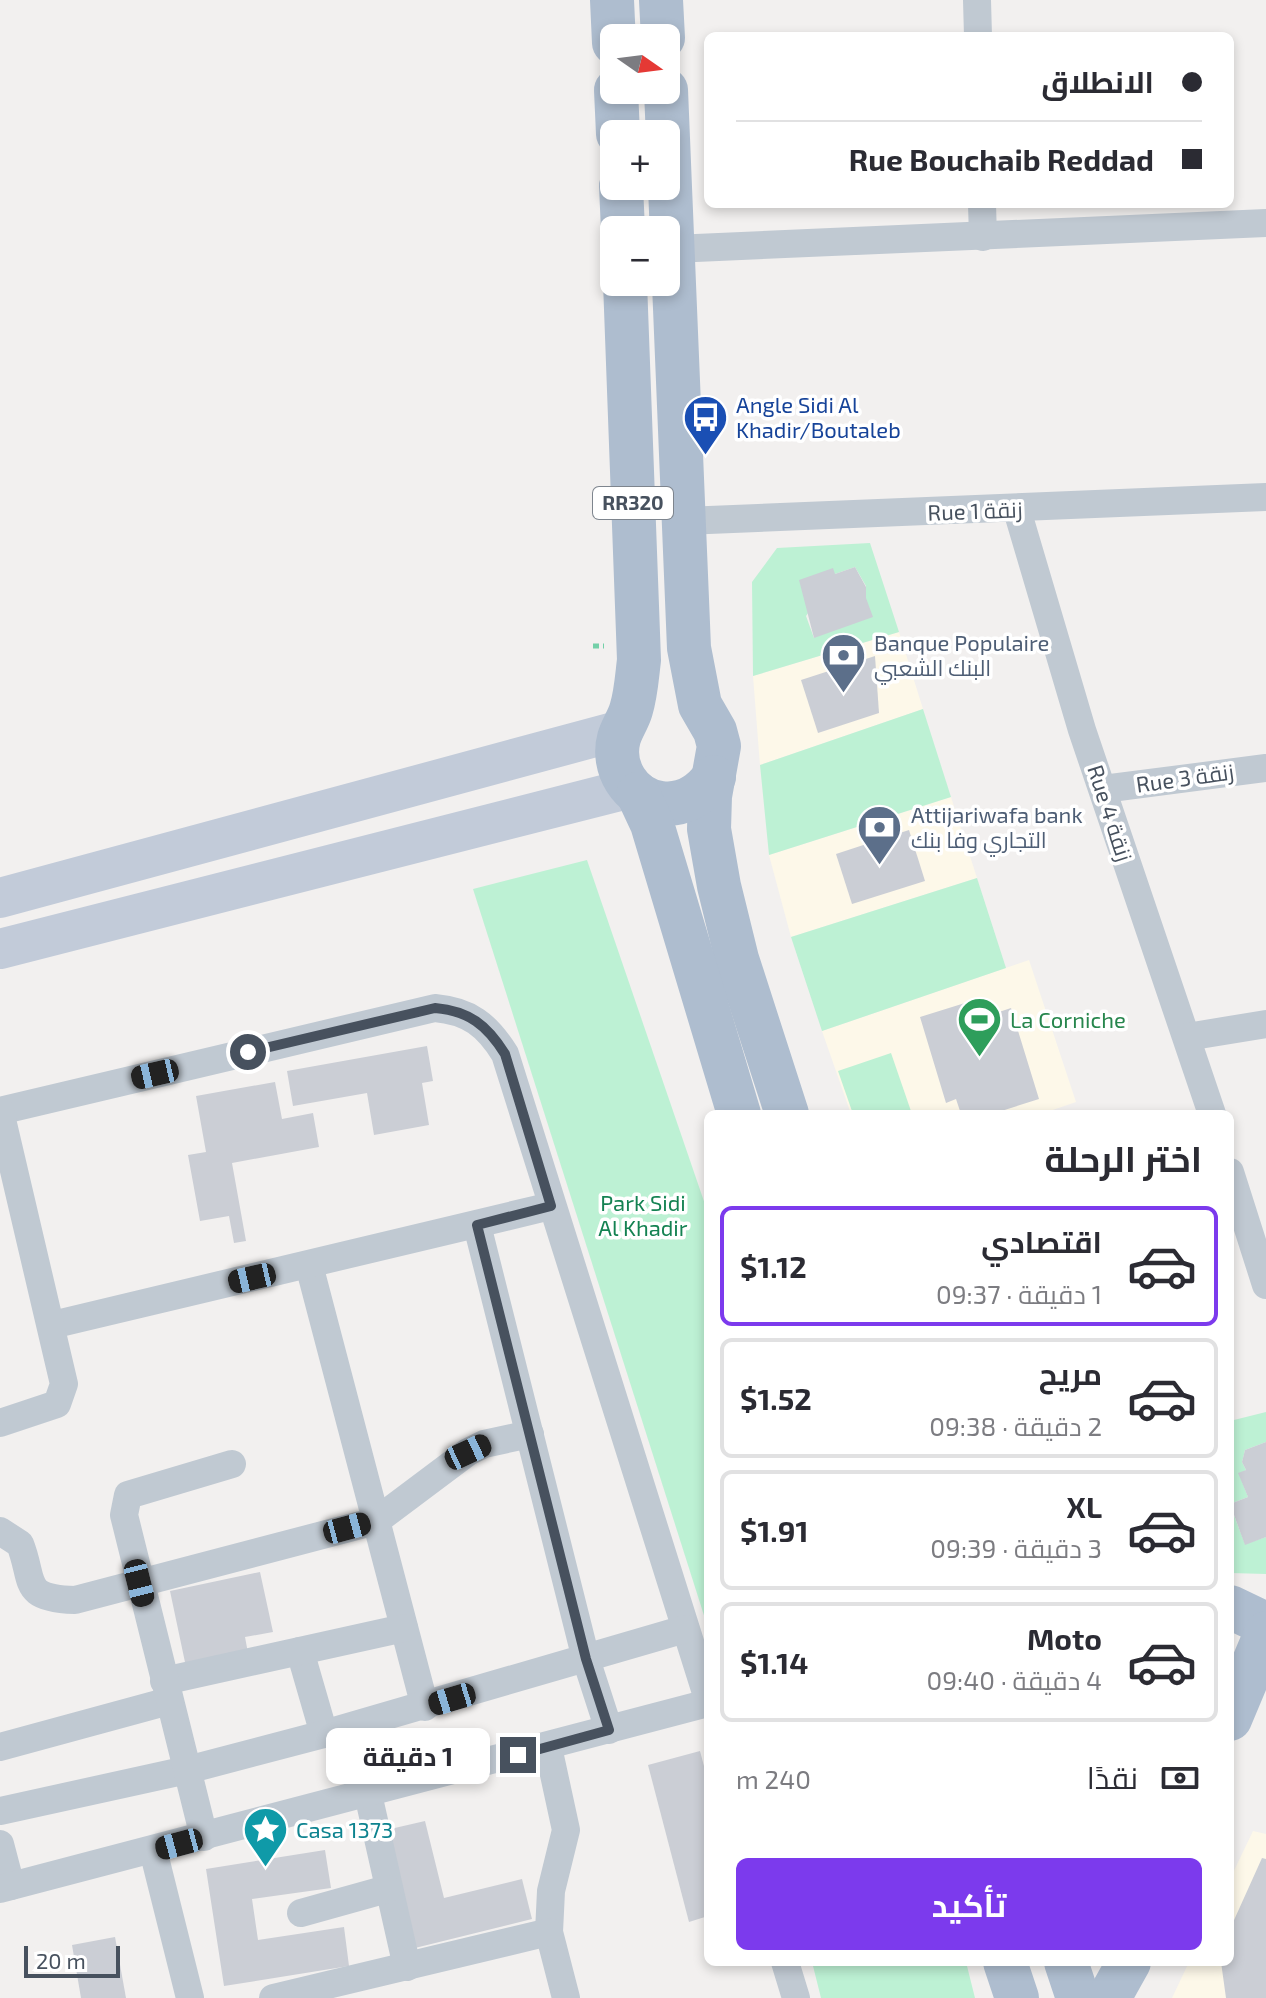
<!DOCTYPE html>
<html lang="ar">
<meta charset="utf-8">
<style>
body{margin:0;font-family:"Exo 2",Cairo,sans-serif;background:#f7f7f7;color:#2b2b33;direction:rtl;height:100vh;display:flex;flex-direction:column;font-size:30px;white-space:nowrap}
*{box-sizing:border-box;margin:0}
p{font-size:26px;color:#7c7c81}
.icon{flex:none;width:44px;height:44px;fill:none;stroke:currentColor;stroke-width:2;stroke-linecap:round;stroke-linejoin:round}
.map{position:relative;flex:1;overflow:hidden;direction:ltr}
.details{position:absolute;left:704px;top:1110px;width:530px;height:856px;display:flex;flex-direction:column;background:#fff;border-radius:12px;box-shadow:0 4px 12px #0003;direction:rtl}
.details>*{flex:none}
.banner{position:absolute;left:704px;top:32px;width:530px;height:176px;border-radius:12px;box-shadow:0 4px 12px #0003;direction:rtl;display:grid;align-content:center;height:176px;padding:0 32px;background:#fff}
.needle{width:52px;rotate:104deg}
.tools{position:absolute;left:600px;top:24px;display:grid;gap:16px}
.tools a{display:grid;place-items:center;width:80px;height:80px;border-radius:12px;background:#fff;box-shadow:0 4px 12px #0003;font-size:40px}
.scale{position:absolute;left:24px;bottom:20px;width:96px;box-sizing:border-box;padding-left:8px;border:4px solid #47515e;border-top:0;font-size:22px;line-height:28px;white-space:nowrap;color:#47515e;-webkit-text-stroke:6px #fff;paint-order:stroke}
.end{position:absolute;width:36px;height:36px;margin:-18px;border:10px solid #47515e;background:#fff;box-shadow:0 0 0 4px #fff}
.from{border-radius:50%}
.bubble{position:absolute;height:56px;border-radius:12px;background:#fff;box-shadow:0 4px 12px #0003;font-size:26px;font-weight:700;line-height:56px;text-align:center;direction:rtl}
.car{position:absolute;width:24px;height:48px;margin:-24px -12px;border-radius:10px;box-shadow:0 0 6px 2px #0007;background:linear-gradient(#222 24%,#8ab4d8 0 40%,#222 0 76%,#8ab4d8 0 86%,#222 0)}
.banner b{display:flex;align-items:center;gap:28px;height:76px;font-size:30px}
.banner b+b{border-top:2px solid #e1e1e2}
.banner i{width:20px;height:20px;background:#2b2b33}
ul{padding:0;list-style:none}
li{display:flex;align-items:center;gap:24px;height:120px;margin:0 16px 12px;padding:0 16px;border:4px solid #e1e1e2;border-radius:12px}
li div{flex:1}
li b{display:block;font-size:30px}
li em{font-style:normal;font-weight:700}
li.current{border-color:#7c3aed}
li>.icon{width:72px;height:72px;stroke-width:1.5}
h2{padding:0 32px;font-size:36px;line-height:96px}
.pay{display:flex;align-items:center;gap:20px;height:88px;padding:0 32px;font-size:30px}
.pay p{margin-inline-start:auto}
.button{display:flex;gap:16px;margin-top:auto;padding:16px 32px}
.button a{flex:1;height:92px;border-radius:12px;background:#7c3aed;color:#fff;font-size:32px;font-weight:700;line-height:92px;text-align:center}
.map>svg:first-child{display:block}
</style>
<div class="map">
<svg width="1266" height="1998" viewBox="0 0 1266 1998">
<rect width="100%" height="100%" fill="#f2f0ef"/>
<!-- commercial -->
<g fill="#fdf8e9">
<polygon points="899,632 923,709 760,765 753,676"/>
<polygon points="951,797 977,878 791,937 769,855"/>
<polygon points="1029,960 1076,1102 1041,1114 851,1114 822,1031"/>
<polygon points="1253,1831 1266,1834 1266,1998 1172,1998 1189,1962 1230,1962 1230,1879"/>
</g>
<!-- green -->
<g fill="#bdf1d4" fill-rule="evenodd">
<path d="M870,543L899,632L753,676L752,582L777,548ZM855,567L866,586V598L814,638L806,616L835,574Z"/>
<polygon points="923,709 951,797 769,855 760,765"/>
<polygon points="587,860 708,1213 708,1628 473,889"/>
<polygon points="977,878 1006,968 822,1031 791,937"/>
<polygon points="891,1053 912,1114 853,1114 838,1071"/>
<polygon points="1266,1412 1266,1442 1245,1450 1242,1462 1246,1470 1239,1474 1248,1497 1230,1504 1230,1421"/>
<polygon points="1230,1505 1245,1544 1266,1537 1266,1574 1230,1573 1230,1548 1233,1546"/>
<polygon points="812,1962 966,1962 975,1998 821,1998"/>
</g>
<!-- building -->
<g fill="#cbced5">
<polygon points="855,567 866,587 866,598 873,617 814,638 799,580 833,568 835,574"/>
<polygon points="875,656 879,713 818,733 801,680"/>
<polygon points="909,830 925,881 852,904 836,854"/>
<polygon points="981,998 987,1016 1011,1008 1039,1099 992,1114 961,1114 956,1099 946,1103 920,1017"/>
<polygon points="427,1046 433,1081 422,1083 429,1125 374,1135 367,1093 293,1106 287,1071"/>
<polygon points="275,1082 282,1119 313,1113 319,1147 232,1163 246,1241 234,1243 229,1216 200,1221 188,1155 206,1152 196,1096"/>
<polygon points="1266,1442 1266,1537 1245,1545 1230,1504 1248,1497 1238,1473 1246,1470 1242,1462 1245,1450"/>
<polygon points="260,1572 273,1632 245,1637 248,1653 186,1667 170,1591"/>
<polygon points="700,1751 708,1781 708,1916 689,1922 648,1765"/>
<polygon points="425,1821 444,1898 522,1879 532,1919 415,1948 386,1830"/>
<polygon points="325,1850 331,1888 252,1899 258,1940 344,1927 349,1966 224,1986 206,1869"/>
<polygon points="1262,1858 1266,1859 1266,1998 1226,1998 1221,1962 1230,1962 1230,1929"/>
<polygon points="115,1937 126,1998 81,1998 72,1945"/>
</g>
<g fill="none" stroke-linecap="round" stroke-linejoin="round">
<!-- path -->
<polyline stroke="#74d0a8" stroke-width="5" stroke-dasharray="6 4" stroke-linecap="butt" points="593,646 604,646"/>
<!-- minor -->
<g stroke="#c0c9d2" stroke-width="28">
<polyline points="977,0 978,36"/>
<polyline points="982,204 983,237"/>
<polyline points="673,249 1266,223"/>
<polyline points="1017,510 1082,730 1212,1114"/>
<polyline points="684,521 1266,497"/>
<polyline points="1103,789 1266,768"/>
<polyline points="1187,1037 1266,1024"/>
<path d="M0,1111L435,1008C469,1011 487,1025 505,1054L708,1699"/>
<polyline points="1230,1172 1266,1285"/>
<polyline points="477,1225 586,1659 609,1730"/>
<polyline points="309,1265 425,1707"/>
<polyline points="52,1325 551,1206"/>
<polyline points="0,1423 57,1404 64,1384 0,1111"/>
<path d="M0,1531L20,1544C35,1582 20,1598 75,1600L376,1521L468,1452L484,1444L530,1434"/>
<polyline points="300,1651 324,1734"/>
<polyline points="164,1681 404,1628"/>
<polyline points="0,1747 169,1701"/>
<polyline points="548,1747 566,1830 551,1891 549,1932 566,1998"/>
<polyline points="368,1794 407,1967"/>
<polyline points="0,1811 187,1770 324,1734 685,1629"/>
<polyline points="204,1837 124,1515 128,1495 232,1464"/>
<polyline points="0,1844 11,1886"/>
<polyline points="153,1850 190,1998"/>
<polyline points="0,1889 708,1703"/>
<polyline points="301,1913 387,1889"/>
<polyline points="785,1962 796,1998"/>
<polyline points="273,1998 549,1932"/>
</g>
<!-- secondary -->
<g stroke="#c2cbd9" stroke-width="40">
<polyline points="0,898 621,730"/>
<polyline points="0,949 631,788"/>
</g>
<!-- primary -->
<g stroke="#aebdcf" stroke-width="44">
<polyline points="612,0 614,43"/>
<polyline points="661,0 663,38"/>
<polyline points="616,90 618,134"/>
<polyline points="666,90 689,648 700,705 715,731 719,746 710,796 709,829 719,886 737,959 787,1114"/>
<polyline points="621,186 623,230"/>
<path d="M625,282L639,660C637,676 636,694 631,710C628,720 622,728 619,738C611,767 630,799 661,803C683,806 701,795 714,777"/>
<polyline points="638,794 652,824 739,1114"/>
<polyline points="1230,1607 1266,1624"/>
<polyline points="1230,1719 1266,1633"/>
<polyline points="1005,1962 1017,1998"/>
<polyline points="1066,1962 1078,1998"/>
<polyline points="1109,1998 1129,1962"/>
</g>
</g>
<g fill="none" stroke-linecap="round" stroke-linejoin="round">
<!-- route -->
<path stroke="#47515e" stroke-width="10" d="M248,1052L435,1008C469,1011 487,1025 505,1054L551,1206L477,1225L586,1659L609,1730L518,1755"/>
</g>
<!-- icons -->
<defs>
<symbol id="bus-pin" viewBox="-11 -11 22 30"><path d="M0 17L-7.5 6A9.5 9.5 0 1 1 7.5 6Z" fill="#1a4fb4" stroke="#fff"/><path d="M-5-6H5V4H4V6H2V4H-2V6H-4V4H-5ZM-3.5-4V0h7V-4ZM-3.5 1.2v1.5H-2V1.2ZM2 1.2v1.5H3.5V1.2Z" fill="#fff"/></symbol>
<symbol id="bank-pin" viewBox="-11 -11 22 30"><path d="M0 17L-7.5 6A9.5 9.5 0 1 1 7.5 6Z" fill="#5c6f8a" stroke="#fff"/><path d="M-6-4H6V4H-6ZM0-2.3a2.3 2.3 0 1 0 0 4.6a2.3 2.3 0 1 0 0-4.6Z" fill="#fff"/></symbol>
<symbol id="stadium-pin" viewBox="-11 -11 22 30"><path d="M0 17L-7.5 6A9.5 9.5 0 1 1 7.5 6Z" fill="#2e9e5b" stroke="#fff"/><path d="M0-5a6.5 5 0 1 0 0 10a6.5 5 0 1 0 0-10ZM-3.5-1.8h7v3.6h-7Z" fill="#fff"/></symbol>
<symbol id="sight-pin" viewBox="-11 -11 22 30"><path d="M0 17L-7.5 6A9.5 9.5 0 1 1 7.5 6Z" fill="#0f9aa8" stroke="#fff"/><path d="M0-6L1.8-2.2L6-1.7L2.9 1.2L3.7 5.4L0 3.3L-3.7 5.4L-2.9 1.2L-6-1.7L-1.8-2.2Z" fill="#fff"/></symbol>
</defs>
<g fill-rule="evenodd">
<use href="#bus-pin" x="680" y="392" width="51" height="69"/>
<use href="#bank-pin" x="818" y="630" width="51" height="69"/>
<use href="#bank-pin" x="854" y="802" width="51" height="69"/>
<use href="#stadium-pin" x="954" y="994" width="51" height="69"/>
<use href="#sight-pin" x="240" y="1804" width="51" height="69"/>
</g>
<g text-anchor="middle" stroke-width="7" stroke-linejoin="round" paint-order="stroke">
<!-- shield labels -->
<rect fill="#fff" stroke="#7e858e" stroke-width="2" x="593" y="487" width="80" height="32" rx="6"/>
<g font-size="20" font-weight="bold" fill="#47515e">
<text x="633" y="510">RR320</text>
</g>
<!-- transit labels -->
<g font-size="22" fill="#164399" stroke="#fff" text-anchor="start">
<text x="736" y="413">Angle Sidi Al<tspan x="736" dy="25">Khadir/Boutaleb</tspan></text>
</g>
<!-- street labels -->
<g font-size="22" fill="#47515e" stroke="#fff">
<text transform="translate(975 511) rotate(-2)" y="8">Rue 1 زنقة</text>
<text transform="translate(1185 778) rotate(-8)" y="8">Rue 3 زنقة</text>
<text transform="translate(1110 813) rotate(72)" y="8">Rue 4 زنقة</text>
</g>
<!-- service labels -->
<g font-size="22" fill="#4e5e75" stroke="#fff" text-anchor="start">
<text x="874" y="651">Banque Populaire<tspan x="874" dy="25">البنك الشعبي</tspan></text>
<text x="911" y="823">Attijariwafa bank<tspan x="911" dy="25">التجاري وفا بنك</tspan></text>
</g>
<!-- leisure labels -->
<g font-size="22" fill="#27864d" stroke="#fff" text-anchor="start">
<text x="1010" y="1028">La Corniche</text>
</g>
<!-- park labels -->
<g font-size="22" fill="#148252" stroke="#fff">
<text x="643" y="1211">Park Sidi<tspan x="643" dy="25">Al Khadir</tspan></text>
</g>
<!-- culture labels -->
<g font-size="22" fill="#0d838f" stroke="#fff" text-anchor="start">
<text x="296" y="1838">Casa 1373</text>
</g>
</g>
</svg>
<div class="tools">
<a><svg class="needle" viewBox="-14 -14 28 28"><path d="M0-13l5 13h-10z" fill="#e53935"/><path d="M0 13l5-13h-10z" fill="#7c7c81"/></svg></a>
<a>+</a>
<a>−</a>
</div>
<div class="scale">20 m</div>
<i class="end from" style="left:248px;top:1052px"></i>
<i class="end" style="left:518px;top:1755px"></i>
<div class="bubble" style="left:326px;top:1728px;width:164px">1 دقيقة</div>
<i class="car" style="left:155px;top:1074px;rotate:257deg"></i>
<i class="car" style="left:252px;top:1278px;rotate:257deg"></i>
<i class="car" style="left:468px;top:1452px;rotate:65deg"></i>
<i class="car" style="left:347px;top:1528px;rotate:75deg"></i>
<i class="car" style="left:139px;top:1583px;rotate:166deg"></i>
<i class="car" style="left:452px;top:1699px;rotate:253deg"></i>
<i class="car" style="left:179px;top:1844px;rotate:255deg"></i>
<div class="banner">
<b><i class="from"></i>الانطلاق</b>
<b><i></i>Rue Bouchaib Reddad</b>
</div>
<section class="details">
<h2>اختر الرحلة</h2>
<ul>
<li class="current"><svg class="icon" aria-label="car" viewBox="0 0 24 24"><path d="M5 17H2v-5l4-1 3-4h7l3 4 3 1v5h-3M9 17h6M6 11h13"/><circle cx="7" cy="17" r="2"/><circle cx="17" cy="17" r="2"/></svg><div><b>اقتصادي</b><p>1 دقيقة · 09:37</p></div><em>$1.12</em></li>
<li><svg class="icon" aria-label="car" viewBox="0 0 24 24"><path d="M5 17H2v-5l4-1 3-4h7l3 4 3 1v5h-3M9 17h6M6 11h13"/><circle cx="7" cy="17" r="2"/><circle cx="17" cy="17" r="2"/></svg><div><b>مريح</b><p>2 دقيقة · 09:38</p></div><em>$1.52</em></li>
<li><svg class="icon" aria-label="car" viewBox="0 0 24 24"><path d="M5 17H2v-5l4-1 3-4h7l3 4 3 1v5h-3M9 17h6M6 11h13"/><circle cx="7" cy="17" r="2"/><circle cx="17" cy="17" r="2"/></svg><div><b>XL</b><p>3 دقيقة · 09:39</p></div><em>$1.91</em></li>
<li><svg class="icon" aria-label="car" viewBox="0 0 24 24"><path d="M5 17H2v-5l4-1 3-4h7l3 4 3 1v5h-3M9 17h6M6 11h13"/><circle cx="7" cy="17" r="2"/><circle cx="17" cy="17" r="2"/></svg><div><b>Moto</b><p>4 دقيقة · 09:40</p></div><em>$1.14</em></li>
</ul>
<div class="pay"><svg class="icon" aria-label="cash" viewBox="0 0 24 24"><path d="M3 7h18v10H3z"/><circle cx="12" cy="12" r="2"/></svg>نقدًا<p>240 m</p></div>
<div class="button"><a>تأكيد</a></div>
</section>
</div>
